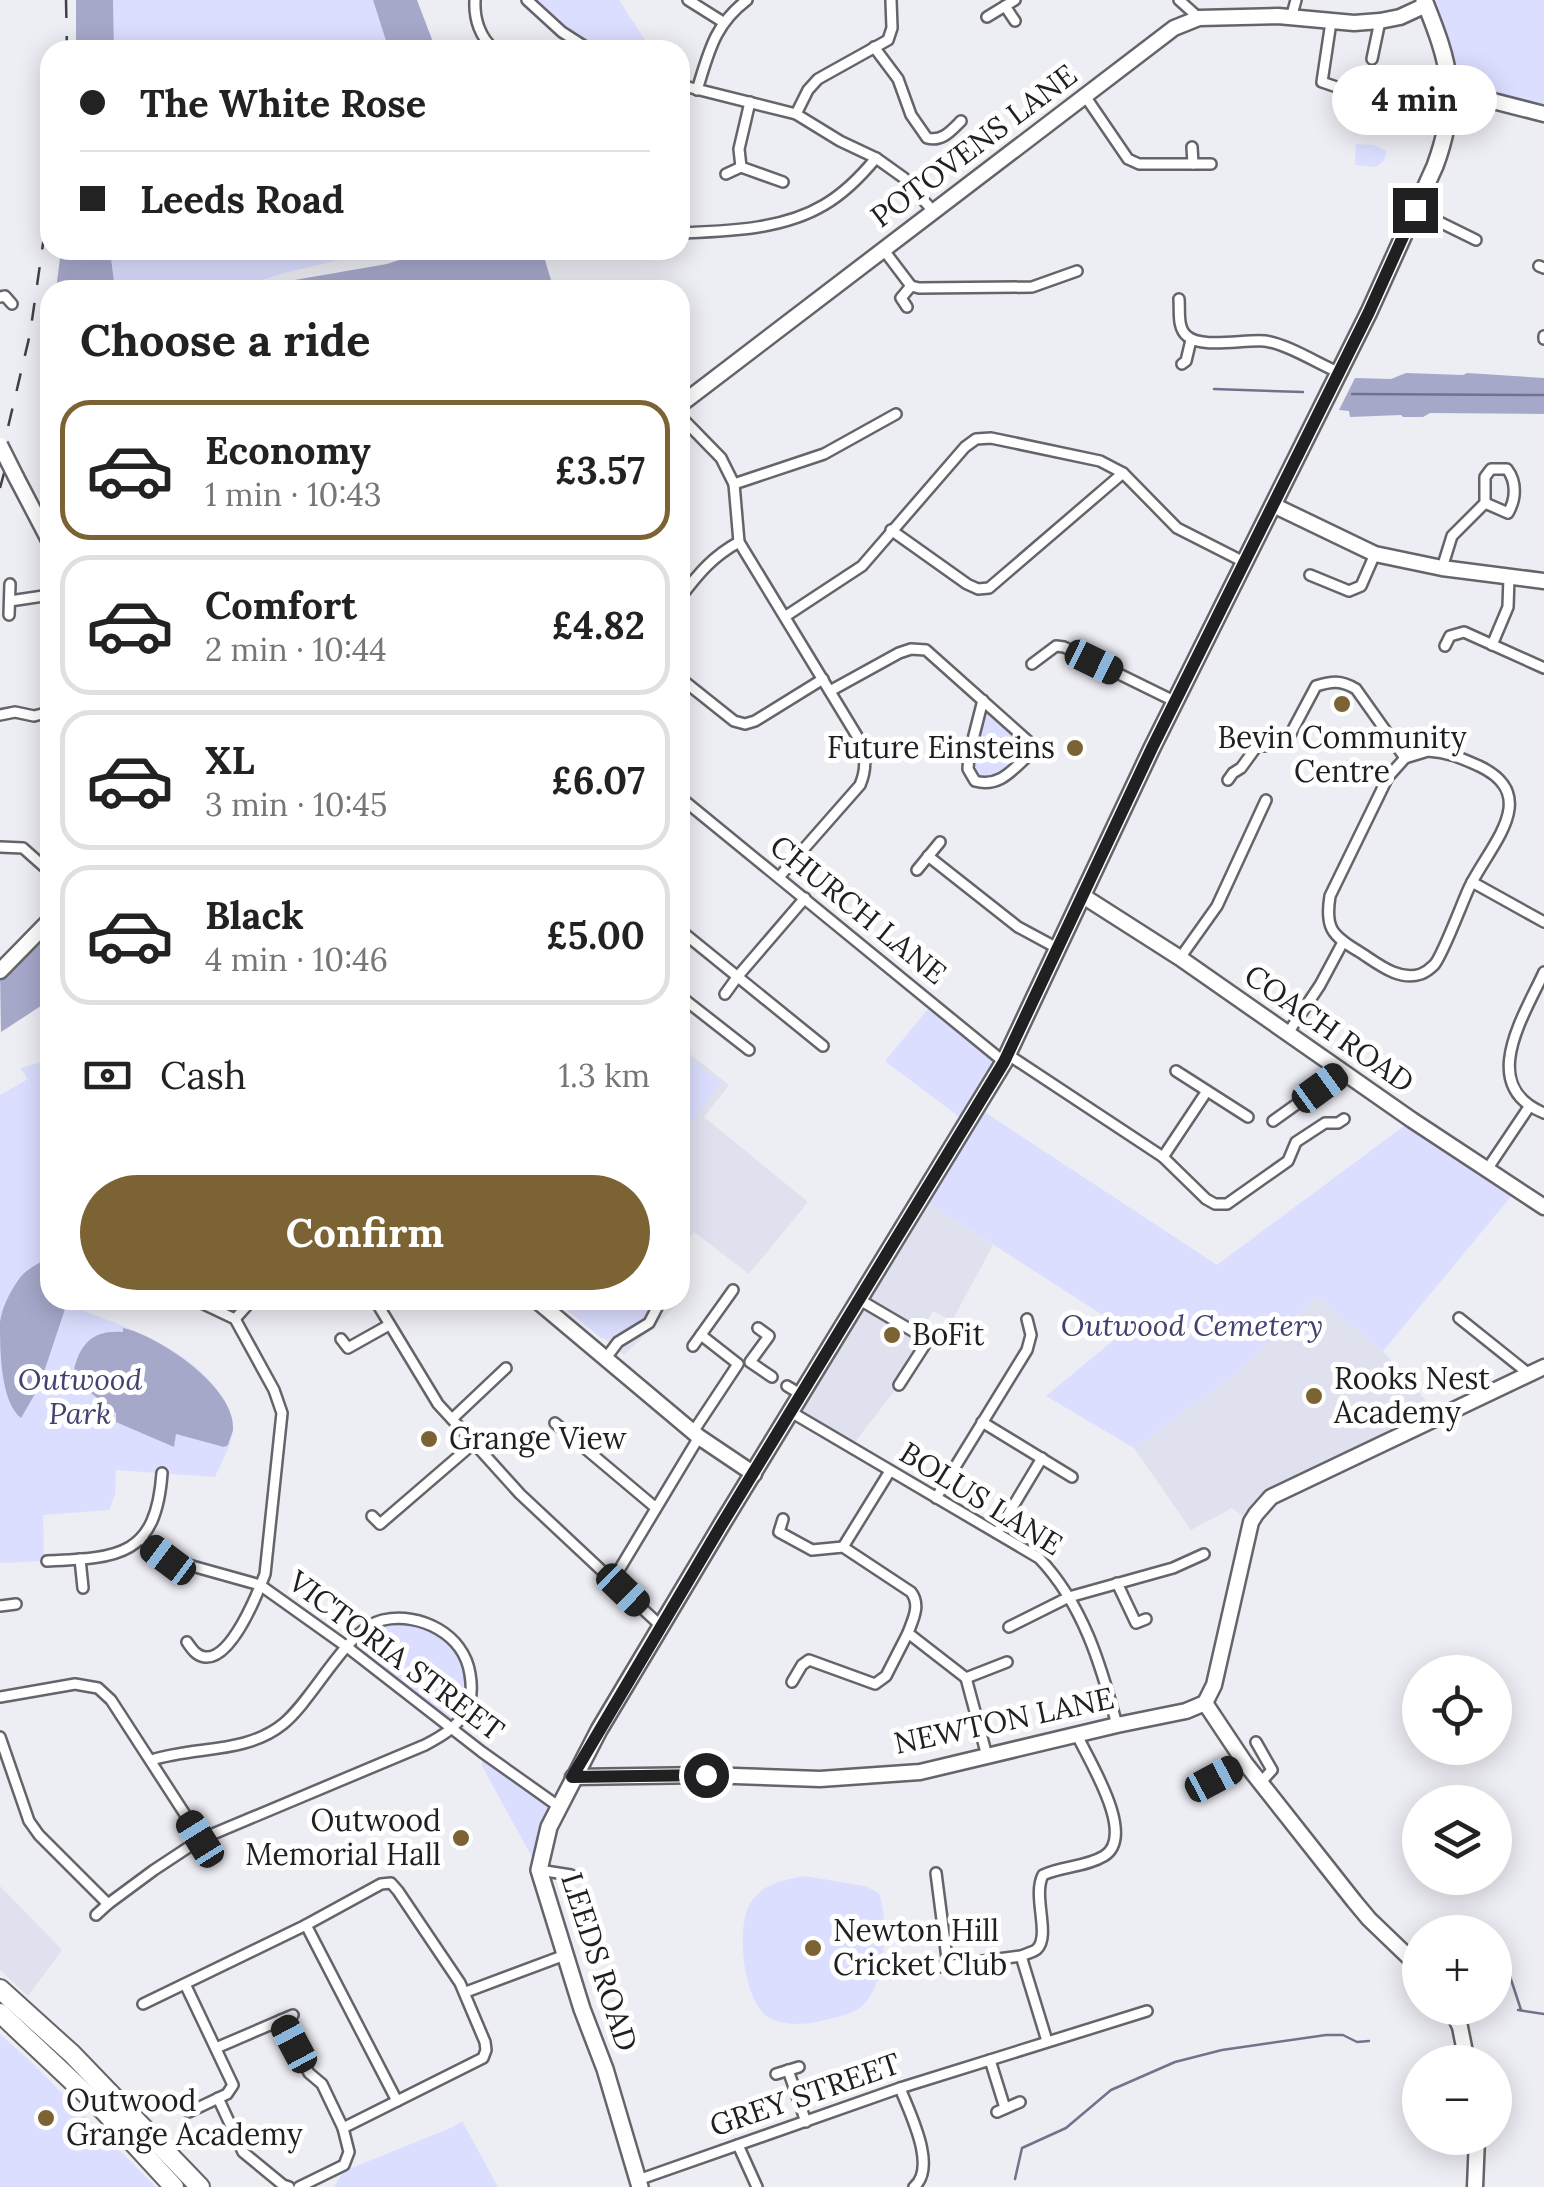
<!DOCTYPE html>
<meta charset="utf-8">
<style>
body{margin:0;font-family:Lora,serif;background:#f6f6f6;color:#222;height:100vh;display:flex;flex-direction:column;font-size:38px;white-space:nowrap}
*{box-sizing:border-box;margin:0}
p{font-size:32px;color:#767676}
.icon{flex:none;width:55px;height:55px;fill:none;stroke:currentColor;stroke-width:2;stroke-linecap:round;stroke-linejoin:round}
.map{position:relative;flex:1;overflow:hidden}
.details{position:absolute;left:40px;top:280px;width:650px;height:1030px;display:flex;flex-direction:column;background:#fff;border-radius:30px;box-shadow:0 5px 25px #0003}
.details>*{flex:none}
.top-card{position:absolute;left:40px;top:40px;width:650px;height:220px;border-radius:30px;box-shadow:0 5px 25px #0003;display:grid;align-content:center;height:220px;padding:0 40px;background:#fff}
.fabs{position:absolute;left:1402px;top:1655px;display:grid;gap:20px}
.fabs a{display:grid;place-items:center;width:110px;height:110px;border-radius:50%;background:#fff;box-shadow:0 5px 25px #0003;font-size:50px}
.end{position:absolute;width:45px;height:45px;margin:-22px;border:12px solid #202023;background:#fff;box-shadow:0 0 0 5px #fff}
.from{border-radius:50%}
.bubble{position:absolute;height:70px;border-radius:35px;background:#fff;box-shadow:0 5px 25px #0003;font-size:32px;font-weight:700;line-height:70px;text-align:center}
.car{position:absolute;width:30px;height:60px;margin:-30px -15px;border-radius:12px;box-shadow:0 0 8px 2px #0007;background:linear-gradient(#222 24%,#8ab4d8 0 40%,#222 0 76%,#8ab4d8 0 86%,#222 0)}
.top-card b{display:flex;align-items:center;gap:35px;height:95px;font-size:38px}
.top-card b+b{border-top:2px solid #e0e0e0}
.top-card i{width:25px;height:25px;background:#222}
ul{padding:0;list-style:none}
li{display:flex;align-items:center;gap:30px;height:140px;margin:0 20px 15px;padding:0 20px;border:5px solid #e0e0e0;border-radius:30px}
li div{flex:1}
li b{display:block;font-size:38px}
li em{font-style:normal;font-weight:700}
li.current{border-color:#7c6334}
li>.icon{width:90px;height:90px;stroke-width:1.5}
h2{padding:0 40px;font-size:45px;line-height:120px}
.pay{display:flex;align-items:center;gap:25px;height:110px;padding:0 40px;font-size:38px}
.pay p{margin-inline-start:auto}
.cta{display:flex;gap:20px;margin-top:auto;padding:20px 40px}
.cta a{flex:1;height:115px;border-radius:60px;background:#7c6334;color:#fff;font-size:40px;font-weight:700;line-height:115px;text-align:center}
.map>svg:first-child{display:block}
</style>
<div class="map">
<svg width="1544" height="2187" viewBox="0 0 1544 2187">
<rect width="100%" height="100%" fill="#ededf4"/>
<!-- built -->
<g fill="#e0e1ef">
<polygon points="680,1046 729,1085 704,1117 808,1202 749,1274 694,1232 680,1250"/>
<polygon points="921,1198 993,1245 952,1321 933,1311 919,1334 928,1340 899,1385 851,1447 791,1412"/>
<polygon points="1318,1295 1383,1351 1439,1416 1283,1490 1251,1522 1232,1508 1191,1530 1134,1448 1234,1375"/>
<polygon points="680,1297 683,1299 624,1355 556,1300 680,1300"/>
<polygon points="0,1886 62,1950 28,1996 0,1970"/>
</g>
<!-- green -->
<g fill="#dbdefe">
<polygon points="113,0 373,0 389,50 114,50"/>
<polygon points="527,0 619,0 645,40 647,50 590,50"/>
<polygon points="1424,0 1544,0 1544,114 1450,90"/>
<polygon points="1356,144 1374,145 1387,151 1384,160 1376,167 1355,165"/>
<polygon points="110,250 400,250 386,255 335,261 280,274 232,290 115,290"/>
<polygon points="983,700 1028,741 1030,754 1000,781 975,781 969,755"/>
<polygon points="933,1003 1004,1062 977,1107 1217,1265 1412,1120 1518,1188 1383,1351 1317,1296 1234,1375 1134,1448 1046,1396 1126,1330 921,1198 966,1122 885,1061"/>
<polygon points="680,1052 720,1083 680,1136"/>
<path d="M50,1060V1300H68V1304C123,1328 195,1345 224,1403C228,1410 232,1418 233,1425C234,1441 221,1463 215,1477L116,1470L115,1494L109,1510L43,1515L44,1561L0,1563V1095L28,1079L20,1068Z"/>
<polygon points="562,1300 641,1300 655,1312 649,1323 618,1342 612,1337 601,1338 559,1303"/>
<polygon points="401,1618 444,1632 469,1667 468,1708 451,1730 347,1647 362,1630"/>
<polygon points="482,1752 558,1806 539,1870 482,1766"/>
<path d="M805,1876L865,1886L879,1893C889,1924 887,1989 858,2009C848,2015 832,2018 821,2021C804,2025 784,2026 768,2017C743,2001 735,1925 751,1902C762,1884 786,1879 805,1876Z"/>
<polygon points="0,2034 29,2060 156,2187 0,2187"/>
<polygon points="462,2121 498,2187 334,2187 344,2171 453,2127"/>
</g>
<!-- forest -->
<g fill="#a6a8ca">
<polygon points="76,0 113,0 114,50 76,50"/>
<polygon points="373,0 417,0 436,50 389,50"/>
<polygon points="61,250 110,250 115,290 56,290"/>
<polygon points="429,250 542,250 554,290 261,290 283,282 387,264"/>
<path d="M50,332V458C33,431 45,401 49,372C51,358 47,348 50,332Z"/>
<polygon points="1406,373 1463,375 1467,373 1544,378 1544,414 1430,413 1423,417 1403,417 1401,415 1350,417 1349,411 1339,410 1355,378 1391,379"/>
<polygon points="50,920 50,1000 1,1032 0,970"/>
<path d="M50,1257V1300H68L39,1387L21,1418C0,1401 0,1349 0,1322C2,1307 10,1292 19,1279C26,1269 39,1263 50,1257Z"/>
<path d="M123,1328C159,1336 237,1388 233,1430C232,1434 229,1441 228,1445L224,1447L176,1434L174,1447L116,1422V1413L91,1393C90,1385 82,1372 74,1369C81,1342 94,1330 123,1332Z"/>
</g>
<g fill="none" stroke-linecap="round" stroke-linejoin="round">
<!-- stream -->
<g stroke="#71738b" stroke-width="2.5">
<polyline points="1214,389 1303,392"/>
<polyline points="1352,394 1544,395"/>
<polyline points="1495,1949 1504,1958 1521,2010"/>
<polyline points="1518,2010 1544,2014"/>
<polyline points="1015,2179 1022,2148 1066,2128 1111,2090 1175,2062 1222,2050 1326,2035 1343,2035 1357,2042 1369,2041"/>
</g>
<defs>
<g id="street">
<path d="M475,0C474,19 480,38 495,50"/>
<polyline points="527,0 562,32 590,50"/>
<polyline points="688,0 723,22"/>
<polyline points="1179,0 1199,18"/>
<polyline points="1005,6 1015,21"/>
<polyline points="987,17 1015,0"/>
<polyline points="1291,18 1296,0"/>
<polyline points="1331,22 1322,82 1357,94"/>
<path d="M874,47L898,79L911,115L927,138C942,142 951,131 961,121"/>
<polyline points="1372,59 1380,21"/>
<polyline points="680,85 796,114 840,141 876,158 904,178 933,211"/>
<path d="M697,90C709,52 714,25 747,0"/>
<polyline points="1085,96 1128,159 1139,164 1211,164"/>
<polyline points="750,102 739,149 741,167 783,182"/>
<polyline points="1354,107 1359,84"/>
<polyline points="796,114 808,90 818,79 888,40 892,28 891,0"/>
<polyline points="1192,147 1193,164"/>
<polyline points="726,174 741,167"/>
<polyline points="1415,210 1476,240"/>
<path d="M680,233C727,231 782,230 824,205C843,194 862,175 876,158"/>
<polyline points="883,249 911,286 919,288 1032,287 1077,271"/>
<polyline points="1539,266 1544,268"/>
<polyline points="0,297 5,296 12,304"/>
<path d="M1179,299C1180,311 1177,328 1187,336C1201,349 1245,339 1265,341C1287,344 1317,363 1338,372"/>
<polyline points="907,307 901,298 911,286"/>
<polyline points="1544,339 1544,336"/>
<polyline points="1182,364 1186,361 1191,340"/>
<path d="M680,416L721,458L734,484L739,542L857,736C865,754 868,766 860,785L780,876"/>
<polyline points="734,484 824,454 896,414"/>
<polyline points="891,530 967,584 978,589 989,588 1123,473"/>
<path d="M1442,568L1452,536L1485,503V477L1491,469H1507C1517,482 1516,499 1508,513L1485,503"/>
<polyline points="1310,575 1349,591 1361,586 1375,554"/>
<path d="M680,598C698,574 713,556 739,542"/>
<polyline points="10,601 50,595"/>
<polyline points="9,615 10,584"/>
<polyline points="786,616 862,566 965,447 976,439 991,438 1100,461 1123,473 1177,528 1244,562"/>
<polyline points="1492,645 1508,607 1509,577"/>
<polyline points="1445,646 1450,636 1464,632 1544,668"/>
<polyline points="1032,664 1056,646 1064,647 1176,702"/>
<polyline points="680,678 734,721 745,724 755,721 823,679"/>
<path d="M830,691L899,653L911,649L926,650L1028,741L1030,754C1013,769 1000,788 975,781L968,769L969,755L983,700"/>
<polyline points="0,715 15,712 34,716 50,712"/>
<path d="M1428,751C1448,752 1461,758 1479,766C1543,796 1489,846 1469,888C1462,903 1442,957 1434,965C1430,969 1426,972 1421,974C1398,982 1376,962 1358,951C1331,935 1325,927 1330,896L1388,777L1405,758Z"/>
<path d="M1228,780L1233,773L1241,768L1257,746H1282L1290,735L1316,686C1332,681 1341,680 1356,689L1405,758"/>
<polyline points="680,797 1004,1062"/>
<polyline points="0,847 23,848 50,872"/>
<polyline points="928,856 1018,927 1057,948"/>
<polyline points="917,870 940,842"/>
<polyline points="1472,882 1544,922"/>
<polyline points="680,930 823,1046"/>
<polyline points="1180,958 1217,906 1266,800"/>
<path d="M1544,972C1524,1016 1477,1086 1544,1113"/>
<polyline points="725,994 738,976 805,898"/>
<polyline points="680,996 749,1050"/>
<polyline points="1288,1033 1320,985 1343,942"/>
<polyline points="1007,1054 1163,1157 1206,1199 1215,1204 1227,1204 1288,1161 1296,1142 1325,1123 1338,1123 1344,1119"/>
<polyline points="1176,1071 1248,1117"/>
<polyline points="1273,1121 1343,1071"/>
<polyline points="1163,1157 1207,1091"/>
<polyline points="1488,1168 1529,1107"/>
<polyline points="375,1300 438,1404 474,1443"/>
<polyline points="860,1300 928,1340 899,1385"/>
<polyline points="1459,1318 1529,1374"/>
<polyline points="235,1319 252,1300"/>
<polyline points="758,1328 769,1336 750,1362 772,1377"/>
<polyline points="341,1339 348,1348 389,1325"/>
<polyline points="693,1346 733,1290"/>
<polyline points="606,1358 618,1342 649,1323 661,1300"/>
<polyline points="787,1386 802,1395"/>
<path d="M791,1412L1039,1558C1083,1604 1101,1665 1117,1725"/>
<polyline points="452,1419 506,1368"/>
<polyline points="982,1422 1072,1477"/>
<polyline points="555,1423 656,1508"/>
<polyline points="693,1432 738,1364 701,1335"/>
<polyline points="936,1498 1027,1350 1031,1335 1027,1319"/>
<polyline points="372,1516 380,1524 474,1443 520,1494 662,1627"/>
<path d="M783,1519L779,1532L812,1550L843,1547L911,1592C921,1605 913,1619 908,1633L966,1678L1007,1662"/>
<polyline points="997,1533 1042,1458"/>
<polyline points="142,1539 167,1559 260,1585 347,1647 482,1752 558,1806"/>
<polyline points="843,1547 890,1471"/>
<polyline points="80,1559 83,1588"/>
<path d="M47,1561C120,1558 156,1556 162,1473"/>
<polyline points="613,1580 699,1437"/>
<polyline points="1117,1583 1136,1623 1146,1619"/>
<polyline points="0,1606 16,1604"/>
<polyline points="1009,1627 1069,1597 1173,1568 1204,1554"/>
<path d="M187,1642C192,1649 196,1656 205,1657C231,1660 257,1595 265,1574L282,1413L274,1390L235,1319L195,1300"/>
<polyline points="966,1678 987,1756"/>
<polyline points="792,1682 802,1665 809,1660 875,1684 886,1676 908,1633"/>
<polyline points="0,1697 75,1684 98,1688 111,1700 201,1839"/>
<polyline points="0,1737 29,1821 39,1835 108,1904"/>
<polyline points="1256,1742 1272,1770 1261,1782"/>
<polyline points="1214,1779 1245,1763"/>
<polyline points="539,1870 571,1875"/>
<polyline points="936,1873 948,1966"/>
<polygon points="391,1883 398,1891 460,1983 485,2042 486,2050 483,2058 397,2101 306,1925 381,1884"/>
<path d="M96,1915L108,1904L154,1870L201,1839L425,1745C442,1736 456,1728 466,1711C472,1700 472,1686 470,1674C464,1634 420,1612 383,1620C347,1628 314,1699 283,1724C246,1754 195,1746 152,1760"/>
<polyline points="1021,1956 1047,2041"/>
<path d="M893,1973L1021,1956C1025,1954 1034,1952 1037,1949C1051,1935 1032,1896 1043,1875C1062,1866 1086,1867 1104,1856C1137,1836 1089,1761 1077,1735"/>
<polyline points="185,1984 233,2085 227,2094 189,2112"/>
<polyline points="466,1992 565,1955"/>
<polyline points="143,2004 306,1925"/>
<polyline points="281,2020 309,2073 322,2084 343,2128 349,2152 344,2165 299,2187"/>
<polyline points="216,2048 293,2015"/>
<polyline points="990,2060 1005,2108"/>
<polyline points="788,2070 806,2122"/>
<polyline points="776,2074 799,2067"/>
<path d="M900,2088C909,2112 938,2167 914,2187"/>
<polyline points="218,2098 243,2152 283,2185 289,2187"/>
<polyline points="997,2112 1020,2102"/>
<polyline points="343,2128 397,2101"/>
<polyline points="738,2145 757,2187"/>
<polyline points="638,2180 900,2088 1147,2011"/>
</g>
<g id="secondary">
<polyline points="1450,90 1544,114"/>
<polyline points="680,405 1174,28 1199,18 1278,16 1354,23 1380,21 1400,17 1426,5"/>
<polyline points="16,477 50,542"/>
<polyline points="1273,505 1375,554 1442,568 1544,581"/>
<polyline points="1083,896 1180,958 1412,1120 1544,1207"/>
<polyline points="0,971 50,920"/>
<polyline points="536,1300 699,1437 754,1474"/>
<polyline points="1205,1703 1214,1685 1251,1522 1256,1514 1271,1497 1544,1367"/>
<polyline points="1205,1703 1245,1763 1354,1901 1369,1919 1420,1968"/>
<polyline points="573,1777 706,1775 820,1779 920,1772 1117,1725 1186,1711 1205,1703"/>
<polyline points="1451,2008 1460,2027 1467,2062"/>
<polyline points="1475,2187 1477,2138"/>
</g>
<path id="primary" d="M640,2187L605,2069L582,2009L539,1870L549,1827L599,1730L722,1524L1004,1062L1152,748L1369,312L1435,166C1460,98 1450,64 1424,0"/>
<g id="highway">
<polyline points="0,1989 72,2054 200,2187"/>
<polyline points="0,2013 104,2111 174,2187"/>
</g>
</defs>
<!-- street casing -->
<use href="#street" stroke="#64646a" stroke-width="14"/>
<!-- secondary casing -->
<use href="#secondary" stroke="#64646a" stroke-width="19"/>
<!-- primary casing -->
<use href="#primary" stroke="#64646a" stroke-width="20"/>
<!-- highway casing -->
<use href="#highway" stroke="#64646a" stroke-width="22"/>
<!-- street -->
<use href="#street" stroke="#fff" stroke-width="9"/>
<!-- secondary -->
<use href="#secondary" stroke="#fff" stroke-width="14"/>
<!-- primary -->
<use href="#primary" stroke="#fff" stroke-width="15"/>
<!-- highway -->
<use href="#highway" stroke="#fff" stroke-width="18"/>
<!-- rail -->
<g stroke="#414144" stroke-width="2.5" stroke-dasharray="18 18" stroke-linecap="butt">
<polyline points="66,0 67,50"/>
<polyline points="0,461 30,334 50,195"/>
<polyline points="0,488 10,451"/>
</g>
<defs>
<polyline id="secondary-bridge" points="0,445 16,477"/>
</defs>
<!-- secondary-bridge casing -->
<use href="#secondary-bridge" stroke="#64646a" stroke-width="19" stroke-linecap="butt"/>
<!-- secondary-bridge -->
<use href="#secondary-bridge" stroke="#fff" stroke-width="14"/>
</g>
<g fill="none" stroke-linecap="round" stroke-linejoin="round">
<!-- route -->
<polyline stroke="#202023" stroke-width="12" points="706,1775 572,1777 722,1524 1004,1062 1152,748 1369,312 1415,210"/>
</g>
<!-- markers -->
<g fill="#7c6334" stroke="#fff" stroke-width="4">
<circle cx="1342" cy="704" r="10"/>
<circle cx="1075" cy="748" r="10"/>
<circle cx="892" cy="1335" r="10"/>
<circle cx="1314" cy="1396" r="10"/>
<circle cx="429" cy="1439" r="10"/>
<circle cx="461" cy="1838" r="10"/>
<circle cx="813" cy="1948" r="10"/>
<circle cx="46" cy="2118" r="10"/>
</g>
<g text-anchor="middle" stroke-width="10" stroke-linejoin="round" paint-order="stroke">
<!-- street labels -->
<g font-size="30" fill="#202023" stroke="#fff">
<text transform="translate(974 146) rotate(-37)" y="10">POTOVENS LANE</text>
<text transform="translate(858 910) rotate(39)" y="10">CHURCH LANE</text>
<text transform="translate(1329 1029) rotate(35)" y="10">COACH ROAD</text>
<text transform="translate(981 1499) rotate(32)" y="10">BOLUS LANE</text>
<text transform="translate(396 1656) rotate(37)" y="10">VICTORIA STREET</text>
<text transform="translate(1004 1721) rotate(-12)" y="10">NEWTON LANE</text>
<text transform="translate(599 1962) rotate(72)" y="10">LEEDS ROAD</text>
<text transform="translate(805 2095) rotate(-19)" y="10">GREY STREET</text>
</g>
<!-- poi labels -->
<g font-size="30" fill="#202023" stroke="#fff" text-anchor="start">
<text x="1342" y="748" text-anchor="middle">Bevin Community<tspan x="1342" dy="34">Centre</tspan></text>
<text x="1055" y="758" text-anchor="end">Future Einsteins</text>
<text x="912" y="1345">BoFit</text>
<text x="1334" y="1389">Rooks Nest<tspan x="1334" dy="34">Academy</tspan></text>
<text x="449" y="1449">Grange View</text>
<text x="441" y="1831" text-anchor="end">Outwood<tspan x="441" dy="34">Memorial Hall</tspan></text>
<text x="833" y="1941">Newton Hill<tspan x="833" dy="34">Cricket Club</tspan></text>
<text x="66" y="2111">Outwood<tspan x="66" dy="34">Grange Academy</tspan></text>
</g>
<!-- park labels -->
<g font-size="30" font-style="italic" fill="#424271" stroke="#fff">
<text x="1192" y="1336">Outwood Cemetery</text>
<text x="80" y="1390">Outwood<tspan x="80" dy="34">Park</tspan></text>
</g>
</g>
</svg>
<div class="fabs">
<a><svg class="icon" aria-label="locate" viewBox="0 0 24 24"><circle cx="12" cy="12" r="6"/><path d="M12 2v4M12 18v4M2 12h4M18 12h4"/></svg></a>
<a><svg class="icon" aria-label="layers" viewBox="0 0 24 24"><path d="M12 4l9 5-9 5-9-5zM3 14l9 5 9-5"/></svg></a>
<a>+</a>
<a>−</a>
</div>
<i class="end from" style="left:706px;top:1775px"></i>
<i class="end" style="left:1415px;top:210px"></i>
<div class="bubble" style="left:1332px;top:65px;width:165px">4 min</div>
<i class="car" style="left:1094px;top:662px;rotate:116deg"></i>
<i class="car" style="left:1320px;top:1088px;rotate:54deg"></i>
<i class="car" style="left:168px;top:1560px;rotate:307deg"></i>
<i class="car" style="left:623px;top:1590px;rotate:134deg"></i>
<i class="car" style="left:1214px;top:1779px;rotate:62deg"></i>
<i class="car" style="left:200px;top:1839px;rotate:328deg"></i>
<i class="car" style="left:294px;top:2044px;rotate:332deg"></i>
<div class="top-card">
<b><i class="from"></i>The White Rose</b>
<b><i></i>Leeds Road</b>
</div>
<section class="details">
<h2>Choose a ride</h2>
<ul>
<li class="current"><svg class="icon" aria-label="car" viewBox="0 0 24 24"><path d="M5 17H2v-5l4-1 3-4h7l3 4 3 1v5h-3M9 17h6M6 11h13"/><circle cx="7" cy="17" r="2"/><circle cx="17" cy="17" r="2"/></svg><div><b>Economy</b><p>1 min · 10:43</p></div><em>£3.57</em></li>
<li><svg class="icon" aria-label="car" viewBox="0 0 24 24"><path d="M5 17H2v-5l4-1 3-4h7l3 4 3 1v5h-3M9 17h6M6 11h13"/><circle cx="7" cy="17" r="2"/><circle cx="17" cy="17" r="2"/></svg><div><b>Comfort</b><p>2 min · 10:44</p></div><em>£4.82</em></li>
<li><svg class="icon" aria-label="car" viewBox="0 0 24 24"><path d="M5 17H2v-5l4-1 3-4h7l3 4 3 1v5h-3M9 17h6M6 11h13"/><circle cx="7" cy="17" r="2"/><circle cx="17" cy="17" r="2"/></svg><div><b>XL</b><p>3 min · 10:45</p></div><em>£6.07</em></li>
<li><svg class="icon" aria-label="car" viewBox="0 0 24 24"><path d="M5 17H2v-5l4-1 3-4h7l3 4 3 1v5h-3M9 17h6M6 11h13"/><circle cx="7" cy="17" r="2"/><circle cx="17" cy="17" r="2"/></svg><div><b>Black</b><p>4 min · 10:46</p></div><em>£5.00</em></li>
</ul>
<div class="pay"><svg class="icon" aria-label="cash" viewBox="0 0 24 24"><path d="M3 7h18v10H3z"/><circle cx="12" cy="12" r="2"/></svg>Cash<p>1.3 km</p></div>
<div class="cta"><a>Confirm</a></div>
</section>
</div>
